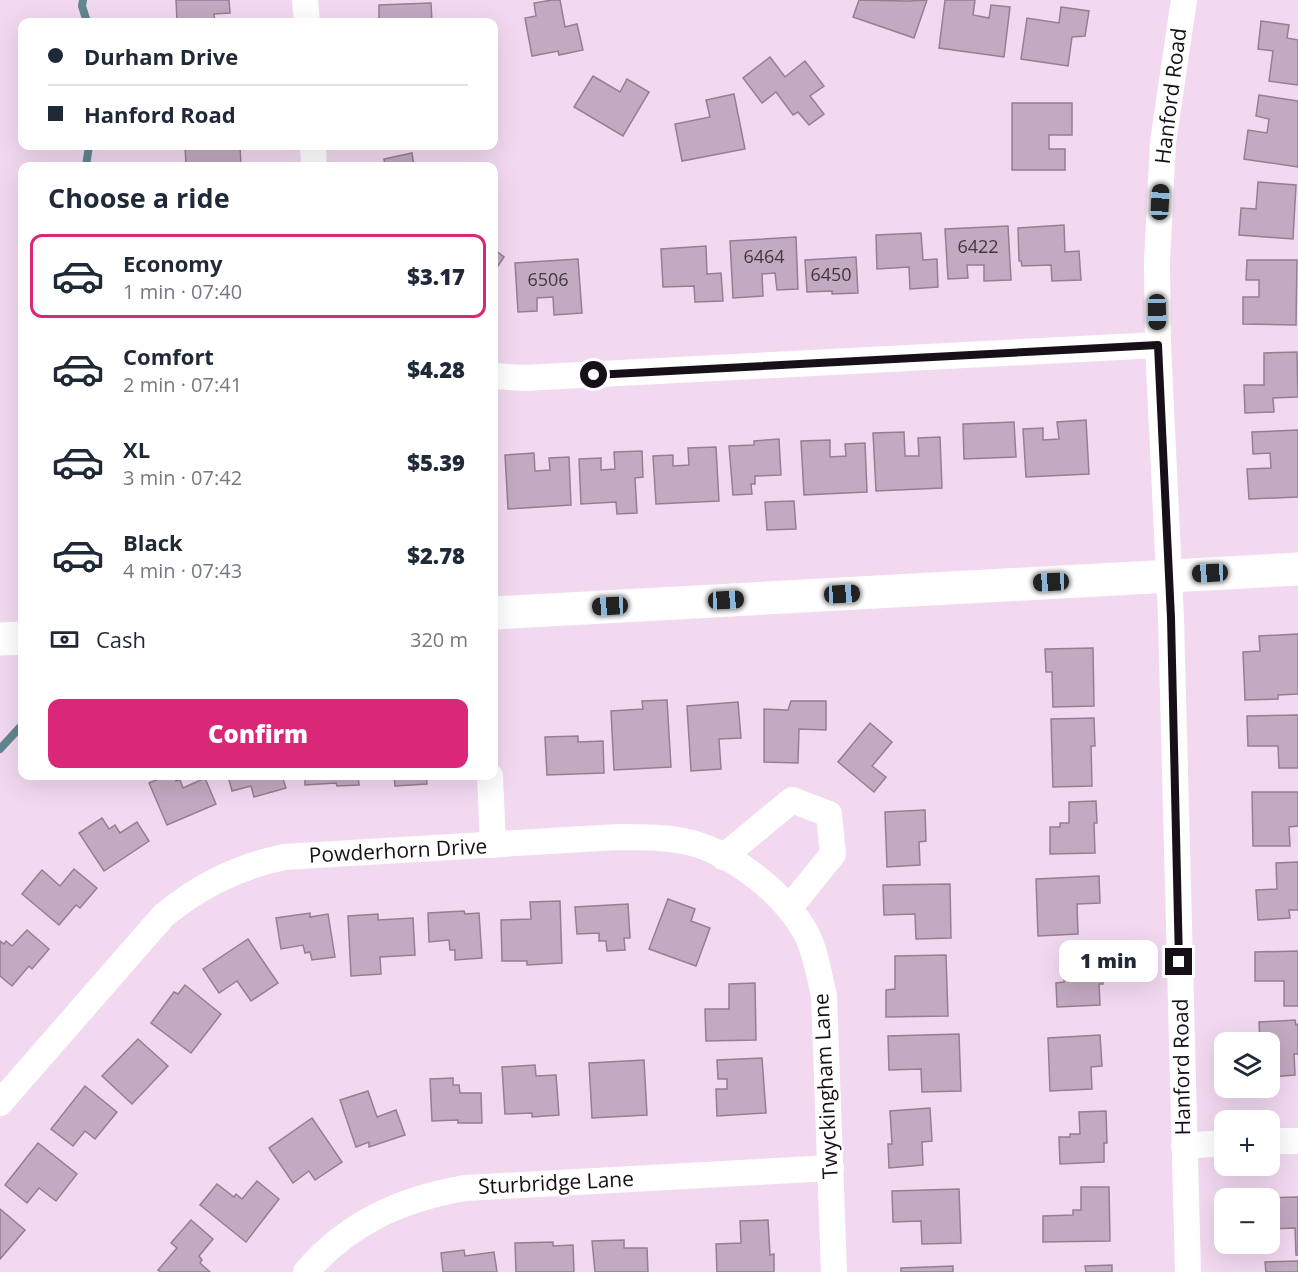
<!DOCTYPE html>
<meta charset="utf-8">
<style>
body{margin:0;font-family:"Open Sans",sans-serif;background:#f2f2f3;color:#1f2937;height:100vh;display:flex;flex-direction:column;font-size:22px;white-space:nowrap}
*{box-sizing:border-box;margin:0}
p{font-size:20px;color:#747a83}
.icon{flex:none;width:33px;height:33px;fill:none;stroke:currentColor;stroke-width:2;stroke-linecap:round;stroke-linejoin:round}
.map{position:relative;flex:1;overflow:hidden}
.panel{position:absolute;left:18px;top:162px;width:480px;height:618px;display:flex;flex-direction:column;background:#fff;border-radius:12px;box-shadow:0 6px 24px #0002}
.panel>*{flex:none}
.top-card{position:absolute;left:18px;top:18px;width:480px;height:132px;border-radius:12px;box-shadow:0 6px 24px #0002;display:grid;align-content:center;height:132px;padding:0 30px;background:#fff}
.controls{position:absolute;left:1214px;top:1032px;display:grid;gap:12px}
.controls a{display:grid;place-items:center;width:66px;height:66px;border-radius:12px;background:#fff;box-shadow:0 6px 24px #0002;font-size:30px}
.end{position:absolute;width:27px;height:27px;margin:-14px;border:8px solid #181018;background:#fff;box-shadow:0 0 0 3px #fff}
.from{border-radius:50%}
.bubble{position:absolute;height:42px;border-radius:12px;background:#fff;box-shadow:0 6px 24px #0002;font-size:20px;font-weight:800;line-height:42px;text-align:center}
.car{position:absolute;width:18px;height:36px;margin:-18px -9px;border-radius:8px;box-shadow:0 0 4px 2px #0007;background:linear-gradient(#222 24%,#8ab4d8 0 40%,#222 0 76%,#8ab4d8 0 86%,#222 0)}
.top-card b{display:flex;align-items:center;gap:21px;height:57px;font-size:22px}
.top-card b+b{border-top:2px solid #e0e1e3}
.top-card i{width:15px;height:15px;background:#1f2937}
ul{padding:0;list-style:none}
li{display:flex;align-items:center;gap:18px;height:84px;margin:0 12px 9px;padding:0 18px;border:3px solid transparent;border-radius:12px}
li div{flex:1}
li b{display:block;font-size:22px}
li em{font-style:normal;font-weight:800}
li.selected{border-color:#db2777}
li>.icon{width:54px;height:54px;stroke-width:1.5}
h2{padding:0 30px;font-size:27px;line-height:72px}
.pay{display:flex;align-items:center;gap:15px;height:66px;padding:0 30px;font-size:22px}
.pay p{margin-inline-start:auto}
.cta{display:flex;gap:12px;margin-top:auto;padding:12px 30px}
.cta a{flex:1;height:69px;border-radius:12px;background:#db2777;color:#fff;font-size:24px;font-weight:800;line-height:69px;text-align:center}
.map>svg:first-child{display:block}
</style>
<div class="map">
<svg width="1298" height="1272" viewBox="0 0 1298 1272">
<rect width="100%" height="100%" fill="#f2d9f0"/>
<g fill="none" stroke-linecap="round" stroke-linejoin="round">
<!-- stream -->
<g stroke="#628692" stroke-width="8">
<polyline points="83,0 82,6 87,22"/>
<polyline points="86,166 89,146"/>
<polyline points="0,749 22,725"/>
</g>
</g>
<!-- building -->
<g fill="#c2aac0" stroke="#957f93" stroke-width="1.5">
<polygon points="176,0 229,0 230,13 214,14 215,22 177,22"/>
<polygon points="552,0 560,0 565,27 577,24 583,50 559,55 558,51 532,56 525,18 536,16 534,3"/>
<polygon points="859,0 908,1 927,0 914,38 853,17"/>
<polygon points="945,0 975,0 973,15 989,18 991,5 1010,7 1004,57 939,48"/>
<polygon points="431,3 432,22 379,22 379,5"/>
<polygon points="1061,7 1089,11 1085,36 1072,37 1068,66 1021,59 1027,18 1059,23"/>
<polygon points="1261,21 1289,25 1287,38 1298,40 1298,85 1269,81 1273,51 1258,49"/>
<polygon points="770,57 785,77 805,61 824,86 810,96 824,114 809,125 798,112 793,115 776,92 762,103 743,78"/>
<polygon points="593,76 620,92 627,79 649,92 623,136 574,107"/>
<polygon points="734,94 745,149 682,161 675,124 710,117 706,100"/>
<polygon points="1259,95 1298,101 1298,167 1244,159 1248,130 1267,133 1269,119 1256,116"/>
<polygon points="1012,103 1072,103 1072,135 1049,135 1049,149 1065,149 1065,170 1012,170"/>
<polygon points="185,146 240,146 241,166 186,166"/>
<polygon points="412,153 414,166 385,166 384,159"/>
<polygon points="1258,182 1296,185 1293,239 1239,235 1241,208 1256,209"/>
<polygon points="1064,225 1065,252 1079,251 1081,280 1052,281 1051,265 1022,266 1021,261 1019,261 1018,228"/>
<polygon points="1008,226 1011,280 984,281 984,265 967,265 968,278 948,279 945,229"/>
<polygon points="921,233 923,260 937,259 938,287 910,289 909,267 877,269 876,235"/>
<polygon points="796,237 798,289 777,290 775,273 762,274 763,296 733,298 730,241"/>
<polygon points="706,246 707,274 721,273 723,301 695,302 694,286 663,287 661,249"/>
<polygon points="494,249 504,257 494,272"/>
<polygon points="856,257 858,293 832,294 832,291 807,292 805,260"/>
<polygon points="578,259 582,313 554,315 553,297 537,298 537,311 518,312 515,263"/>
<polygon points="1247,260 1297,260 1296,325 1243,324 1243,297 1259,297 1259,280 1246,280"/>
<polygon points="1297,352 1298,397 1273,398 1274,412 1245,413 1244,385 1264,385 1264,353"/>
<polygon points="1086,420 1089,474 1026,477 1023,429 1043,428 1043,440 1059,439 1057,422"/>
<polygon points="1014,422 1016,457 964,459 963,424"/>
<polygon points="1298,430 1298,497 1249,499 1247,469 1271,468 1270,453 1253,454 1252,432"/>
<polygon points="904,432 905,456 919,456 918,438 940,437 942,488 876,491 873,433"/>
<polygon points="779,439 781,475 755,476 755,484 751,484 752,494 733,495 729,446 754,445 754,441"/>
<polygon points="830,440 830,457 846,456 845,444 865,443 867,492 804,495 801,441"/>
<polygon points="716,447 719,501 656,504 653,456 673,455 673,466 689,465 688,448"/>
<polygon points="642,451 643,477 635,478 637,513 617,514 616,502 581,504 579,459 601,458 601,470 615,469 614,452"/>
<polygon points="534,453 535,471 550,470 549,458 569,457 571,505 508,509 505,455"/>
<polygon points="494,455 495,455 497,499 494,499"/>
<polygon points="794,501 796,529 767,530 765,502"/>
<polygon points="1298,634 1298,694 1278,695 1278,699 1245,700 1243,652 1260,651 1259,636"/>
<polygon points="1093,648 1094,706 1053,707 1052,672 1046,672 1045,649"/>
<polygon points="667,700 671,767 614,770 611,711 643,709 642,701"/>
<polygon points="791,701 826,701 826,730 799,729 798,763 764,762 764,709 788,710"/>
<polygon points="738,702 741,738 719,739 721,769 691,771 687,706"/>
<polygon points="1298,715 1298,768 1279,768 1278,746 1248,746 1247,716"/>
<polygon points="1094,718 1095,746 1091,746 1092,786 1053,787 1051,719"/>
<polygon points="870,723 892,742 872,766 886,777 874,792 838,762"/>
<polygon points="578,736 578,742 603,741 604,773 547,775 545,737"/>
<polygon points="166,776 174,776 176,781 180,780 183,788 205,778 216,804 167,825 149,783"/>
<polygon points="228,776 282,776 286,788 254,797 251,786 232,791"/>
<polygon points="305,776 358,776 359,785 337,786 336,783 305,785"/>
<polygon points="373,776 426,776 427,784 395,786 394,776 373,777"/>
<polygon points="1252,792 1298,792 1298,826 1289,827 1290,846 1253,846"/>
<polygon points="1096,801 1097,823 1094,823 1095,853 1050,854 1050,827 1060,827 1060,823 1069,823 1069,802"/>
<polygon points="925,810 926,841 919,842 920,865 887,867 885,812"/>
<polygon points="102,818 109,829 115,825 120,833 137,822 149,841 104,871 79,833"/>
<polygon points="1298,862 1298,910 1289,910 1290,918 1258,920 1256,890 1277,889 1276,863"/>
<polygon points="74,869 97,888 80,908 76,905 59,925 22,894 42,870 60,886"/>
<polygon points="1099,876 1100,903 1077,904 1078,934 1038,936 1036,879"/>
<polygon points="950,884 951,938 916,939 915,914 884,915 883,885"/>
<polygon points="668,899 695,909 691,921 710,928 696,966 649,949"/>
<polygon points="560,901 562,963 527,965 527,961 502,961 501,920 531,919 530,902"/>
<polygon points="628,904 630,938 624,938 625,950 607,951 606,941 599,941 599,933 577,934 575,907"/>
<polygon points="464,911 465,914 479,913 482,958 455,960 455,950 450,950 449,940 429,942 428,913"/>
<polygon points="310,913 310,917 328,914 335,957 312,960 310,952 305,953 303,945 281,949 276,918"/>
<polygon points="378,914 378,920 413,918 415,955 380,957 381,974 351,976 348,916"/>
<polygon points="27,930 49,949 32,969 29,966 12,986 0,976 0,941 4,944 6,941 12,946"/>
<polygon points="248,939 278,983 251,1001 237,981 219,993 203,969"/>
<polygon points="1298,951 1298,1006 1284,1006 1284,981 1255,981 1255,952"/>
<polygon points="1101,954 1103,984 1099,984 1100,1005 1057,1007 1056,983 1064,982 1064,978 1073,978 1072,955"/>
<polygon points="946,955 948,1016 886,1017 886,990 895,989 895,956"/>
<polygon points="755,983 756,1040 706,1041 705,1009 729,1009 729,984"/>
<polygon points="185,985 221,1014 191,1053 151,1023 174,992 178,994"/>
<polygon points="1295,1020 1296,1025 1298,1024 1298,1054 1294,1054 1295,1075 1269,1077 1269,1042 1260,1042 1259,1022"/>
<polygon points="959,1034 961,1091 922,1092 921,1069 889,1070 888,1036"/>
<polygon points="1100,1035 1102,1066 1091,1067 1092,1089 1050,1091 1048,1038"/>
<polygon points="138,1039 168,1066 132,1104 102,1076"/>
<polygon points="762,1058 766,1113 717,1116 716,1089 727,1089 727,1079 718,1079 717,1060"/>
<polygon points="644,1060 647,1115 592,1118 589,1063"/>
<polygon points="535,1065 536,1076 556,1075 559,1115 532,1117 532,1113 505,1114 502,1067"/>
<polygon points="453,1078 453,1085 459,1085 460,1093 481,1093 482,1123 458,1123 458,1120 432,1121 430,1079"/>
<polygon points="85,1086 117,1112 95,1139 85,1131 73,1146 51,1129"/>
<polygon points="368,1091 377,1117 396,1110 405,1135 369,1147 369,1142 356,1147 340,1100"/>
<polygon points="930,1108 932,1141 922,1142 923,1165 889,1168 888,1144 892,1144 890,1111"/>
<polygon points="1106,1111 1107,1143 1104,1143 1104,1162 1060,1164 1059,1137 1070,1137 1070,1134 1080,1134 1079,1112"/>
<polygon points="312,1118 342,1162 315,1180 309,1171 293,1183 269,1148"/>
<polygon points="38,1143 77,1174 56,1201 39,1188 27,1203 5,1185"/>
<polygon points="257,1181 279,1199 246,1242 200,1205 217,1184 234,1197 236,1194 242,1199"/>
<polygon points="1081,1187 1109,1187 1110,1241 1043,1242 1043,1216 1073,1215 1073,1210 1081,1210"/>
<polygon points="959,1189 961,1243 922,1244 921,1221 893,1222 892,1191"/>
<polygon points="1298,1197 1298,1255 1296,1255 1295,1228 1269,1229 1269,1198 1263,1198"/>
<polygon points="0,1209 25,1230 0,1259"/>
<polygon points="191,1220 213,1239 199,1256 202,1260 200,1263 210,1272 161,1272 158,1270 177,1248 171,1243"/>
<polygon points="768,1220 770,1255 774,1254 774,1272 717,1272 716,1244 741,1243 740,1221"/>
<polygon points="624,1240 624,1248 647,1248 648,1272 595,1272 592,1241"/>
<polygon points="553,1242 553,1246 573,1245 574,1272 516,1272 515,1243"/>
<polygon points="464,1250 465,1256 494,1252 497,1272 443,1272 441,1253"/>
<polygon points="1298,1261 1298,1272 1266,1272 1265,1262"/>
<polygon points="1112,1265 1112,1272 1086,1272 1085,1266"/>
<polygon points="953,1266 953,1272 901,1272 901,1268"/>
</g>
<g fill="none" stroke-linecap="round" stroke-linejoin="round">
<!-- street -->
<g stroke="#fff" stroke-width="26">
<polyline points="305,0 307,22"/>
<polyline points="1184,0 1163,142 1157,262 1158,345 1171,618 1188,1272"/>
<polyline points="313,146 314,166"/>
<polyline points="494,376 524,378 1158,345"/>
<polyline points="490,776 493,845"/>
<polyline points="723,857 792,800 829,814 833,854 790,907"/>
<path d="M0,1103L164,915C201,885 238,867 284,857L618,837C642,837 668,837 692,843C735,855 785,894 806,933C816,952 819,975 824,996L834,1272"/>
<polyline points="1269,1141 1298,1141"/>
<polyline points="1184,1146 1224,1143"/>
<path d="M306,1272C349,1222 402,1199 465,1188L831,1168"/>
</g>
<!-- secondary -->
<g stroke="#fff" stroke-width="33">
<polyline points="494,613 1298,569"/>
<polyline points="0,639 22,638"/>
</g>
</g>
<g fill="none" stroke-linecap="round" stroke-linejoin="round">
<!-- route -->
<polyline stroke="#181018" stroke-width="8" points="594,375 1158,345 1171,618 1179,962"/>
</g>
<g text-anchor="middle" stroke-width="5" stroke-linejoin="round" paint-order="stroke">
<!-- number labels -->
<g font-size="18" fill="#423642">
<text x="978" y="253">6422</text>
<text x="764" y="263">6464</text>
<text x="831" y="281">6450</text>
<text x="548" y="286">6506</text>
</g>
<!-- street labels -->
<g font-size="21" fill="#181018" stroke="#fff">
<text transform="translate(1171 96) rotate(-83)" y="7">Hanford Road</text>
<text transform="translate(398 851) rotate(-3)" y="7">Powderhorn Drive</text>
<text transform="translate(1182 1067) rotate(-91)" y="7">Hanford Road</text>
<text transform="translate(826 1086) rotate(-93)" y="7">Twyckingham Lane</text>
<text transform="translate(556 1183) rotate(-3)" y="7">Sturbridge Lane</text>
</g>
</g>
</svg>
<div class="controls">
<a><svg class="icon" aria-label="layers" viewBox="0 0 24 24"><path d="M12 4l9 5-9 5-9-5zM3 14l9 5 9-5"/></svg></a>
<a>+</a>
<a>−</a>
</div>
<i class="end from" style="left:594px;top:375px"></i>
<i class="end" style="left:1179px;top:962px"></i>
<div class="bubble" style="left:1059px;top:940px;width:99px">1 min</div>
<i class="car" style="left:1160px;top:202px;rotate:3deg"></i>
<i class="car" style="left:1157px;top:312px;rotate:179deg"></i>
<i class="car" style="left:1210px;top:573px;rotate:267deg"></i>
<i class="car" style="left:1051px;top:582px;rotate:267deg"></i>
<i class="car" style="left:842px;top:594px;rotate:87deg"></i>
<i class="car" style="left:726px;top:600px;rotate:87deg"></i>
<i class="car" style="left:610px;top:606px;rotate:267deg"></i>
<div class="top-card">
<b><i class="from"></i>Durham Drive</b>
<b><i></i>Hanford Road</b>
</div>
<section class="panel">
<h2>Choose a ride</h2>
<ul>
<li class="selected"><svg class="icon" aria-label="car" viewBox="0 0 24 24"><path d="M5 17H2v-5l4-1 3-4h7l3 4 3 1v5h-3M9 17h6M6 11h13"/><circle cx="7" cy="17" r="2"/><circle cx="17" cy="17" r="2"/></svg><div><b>Economy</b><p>1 min · 07:40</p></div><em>$3.17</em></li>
<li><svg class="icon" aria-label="car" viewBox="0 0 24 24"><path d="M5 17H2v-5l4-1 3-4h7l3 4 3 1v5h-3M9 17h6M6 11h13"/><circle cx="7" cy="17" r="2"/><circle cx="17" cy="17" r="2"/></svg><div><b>Comfort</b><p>2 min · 07:41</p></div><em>$4.28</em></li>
<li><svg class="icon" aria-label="car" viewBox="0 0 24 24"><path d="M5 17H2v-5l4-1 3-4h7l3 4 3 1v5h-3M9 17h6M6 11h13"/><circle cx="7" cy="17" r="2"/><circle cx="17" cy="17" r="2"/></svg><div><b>XL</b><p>3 min · 07:42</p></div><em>$5.39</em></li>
<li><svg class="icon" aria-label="car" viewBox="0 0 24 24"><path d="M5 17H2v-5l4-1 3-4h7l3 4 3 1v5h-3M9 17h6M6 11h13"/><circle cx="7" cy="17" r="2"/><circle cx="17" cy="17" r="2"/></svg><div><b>Black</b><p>4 min · 07:43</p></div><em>$2.78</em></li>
</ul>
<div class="pay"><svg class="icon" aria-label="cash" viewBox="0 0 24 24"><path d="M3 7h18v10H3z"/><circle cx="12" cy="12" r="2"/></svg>Cash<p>320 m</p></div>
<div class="cta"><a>Confirm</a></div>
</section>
</div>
